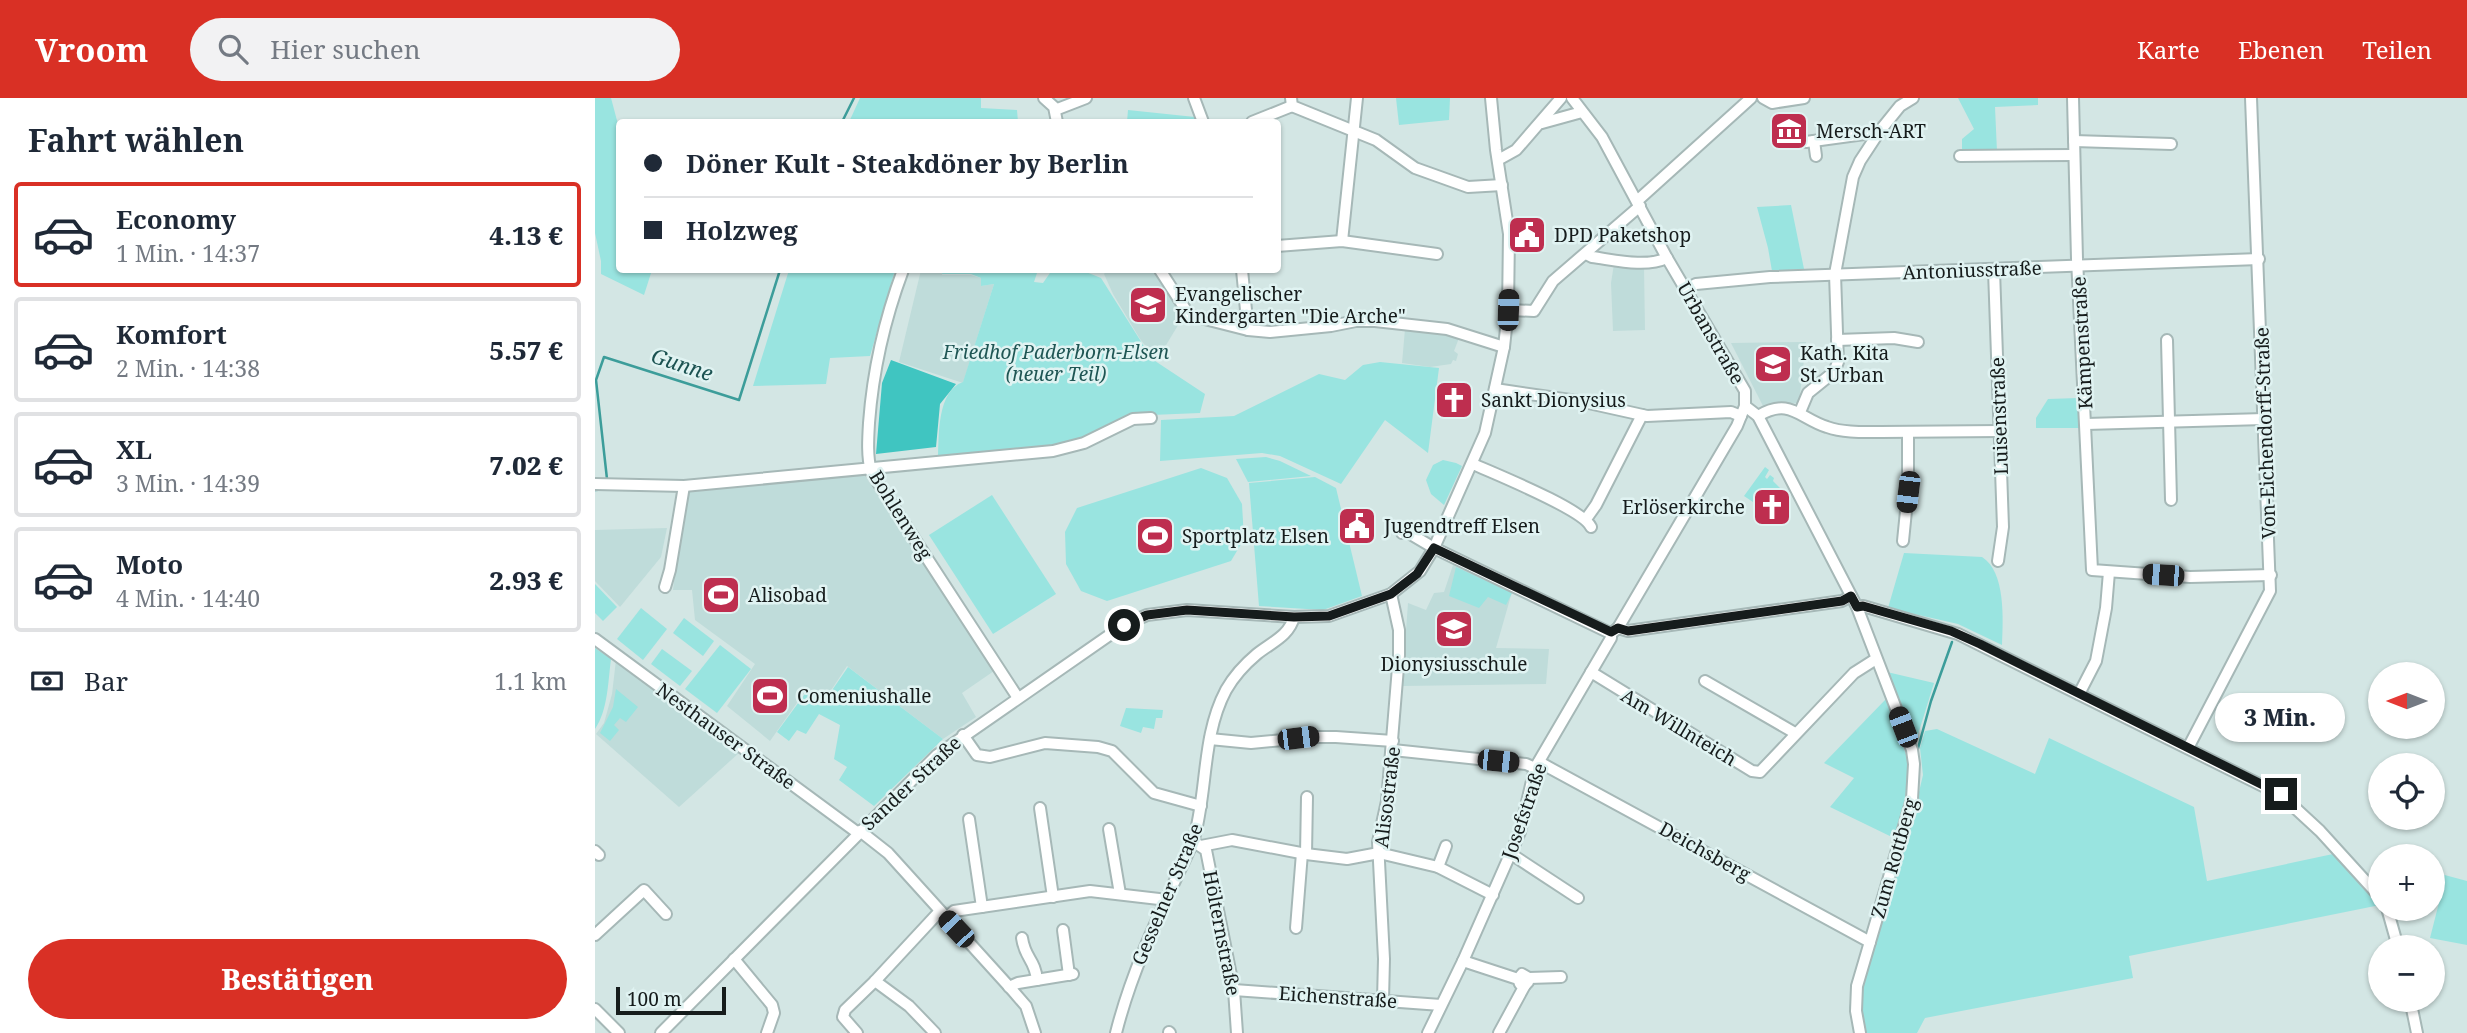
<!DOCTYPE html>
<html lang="de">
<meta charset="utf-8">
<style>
body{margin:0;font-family:"Noto Serif",serif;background:#f2f2f3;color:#1f2937;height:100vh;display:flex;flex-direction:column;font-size:26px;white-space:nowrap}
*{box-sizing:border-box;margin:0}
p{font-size:23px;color:#747a83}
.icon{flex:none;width:38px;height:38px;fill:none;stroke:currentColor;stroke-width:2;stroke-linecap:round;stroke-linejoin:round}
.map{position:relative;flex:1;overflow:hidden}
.side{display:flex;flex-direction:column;background:#fff;width:595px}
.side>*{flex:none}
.guide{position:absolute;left:21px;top:21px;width:665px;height:154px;border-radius:7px;box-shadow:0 2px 5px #0004;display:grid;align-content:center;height:154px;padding:0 28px;background:#fff}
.needle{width:46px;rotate:270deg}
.tools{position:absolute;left:1773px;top:564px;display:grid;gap:14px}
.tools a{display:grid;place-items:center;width:77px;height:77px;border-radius:50%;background:#fff;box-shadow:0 2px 5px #0004;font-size:35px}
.scale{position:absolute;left:21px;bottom:18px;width:110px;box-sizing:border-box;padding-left:7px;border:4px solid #161c1c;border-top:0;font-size:19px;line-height:24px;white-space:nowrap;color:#161c1c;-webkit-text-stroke:5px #e0f3f2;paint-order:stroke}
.end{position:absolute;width:32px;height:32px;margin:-16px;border:9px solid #161c1c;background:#fff;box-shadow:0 0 0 4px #fff}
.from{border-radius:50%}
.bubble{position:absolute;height:49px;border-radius:24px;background:#fff;box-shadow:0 2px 5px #0004;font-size:23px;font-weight:800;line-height:49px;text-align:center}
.car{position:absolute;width:21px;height:42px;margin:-21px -10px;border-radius:9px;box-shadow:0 0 5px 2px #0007;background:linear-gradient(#222 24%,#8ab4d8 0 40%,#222 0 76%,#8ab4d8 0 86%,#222 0)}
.guide b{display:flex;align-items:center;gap:24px;height:66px;font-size:26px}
.guide b+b{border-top:2px solid #e0e1e3}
.guide i{width:18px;height:18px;background:#1f2937}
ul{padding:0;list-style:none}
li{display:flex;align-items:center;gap:21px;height:105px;margin:0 14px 10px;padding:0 14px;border:4px solid #e0e1e3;border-radius:7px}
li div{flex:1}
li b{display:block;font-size:26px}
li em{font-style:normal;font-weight:800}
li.selected{border-color:#d93025}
li>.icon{width:63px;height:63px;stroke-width:1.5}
h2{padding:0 28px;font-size:32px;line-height:84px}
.pay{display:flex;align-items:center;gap:18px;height:77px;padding:0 28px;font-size:26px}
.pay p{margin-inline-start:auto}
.cta{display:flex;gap:14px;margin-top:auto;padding:14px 28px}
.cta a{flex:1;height:80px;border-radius:42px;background:#d93025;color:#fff;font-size:28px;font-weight:800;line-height:80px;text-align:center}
header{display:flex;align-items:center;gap:42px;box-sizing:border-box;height:98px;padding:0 35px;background:#d93025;color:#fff}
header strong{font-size:33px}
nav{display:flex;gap:38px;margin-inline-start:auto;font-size:24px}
.search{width:490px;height:63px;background:#f2f2f3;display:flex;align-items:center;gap:18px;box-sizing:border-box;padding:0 24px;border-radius:38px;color:#747a83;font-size:26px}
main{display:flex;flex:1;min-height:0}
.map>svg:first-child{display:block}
</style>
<header>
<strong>Vroom</strong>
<div class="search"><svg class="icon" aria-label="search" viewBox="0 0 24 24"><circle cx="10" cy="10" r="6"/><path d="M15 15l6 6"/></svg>Hier suchen</div>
<nav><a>Karte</a><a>Ebenen</a><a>Teilen</a></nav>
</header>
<main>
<section class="side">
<h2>Fahrt wählen</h2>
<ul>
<li class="selected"><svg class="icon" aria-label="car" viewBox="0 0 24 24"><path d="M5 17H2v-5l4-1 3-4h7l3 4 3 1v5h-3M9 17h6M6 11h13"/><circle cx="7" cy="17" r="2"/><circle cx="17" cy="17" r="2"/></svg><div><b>Economy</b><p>1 Min. · 14:37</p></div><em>4.13 €</em></li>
<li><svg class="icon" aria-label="car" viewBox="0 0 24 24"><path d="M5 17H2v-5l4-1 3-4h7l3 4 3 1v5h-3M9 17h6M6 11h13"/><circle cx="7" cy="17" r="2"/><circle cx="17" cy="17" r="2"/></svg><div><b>Komfort</b><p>2 Min. · 14:38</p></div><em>5.57 €</em></li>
<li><svg class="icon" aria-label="car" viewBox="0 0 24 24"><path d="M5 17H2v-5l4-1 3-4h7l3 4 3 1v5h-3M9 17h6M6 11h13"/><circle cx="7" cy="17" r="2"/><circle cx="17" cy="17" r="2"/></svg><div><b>XL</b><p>3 Min. · 14:39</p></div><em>7.02 €</em></li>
<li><svg class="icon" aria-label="car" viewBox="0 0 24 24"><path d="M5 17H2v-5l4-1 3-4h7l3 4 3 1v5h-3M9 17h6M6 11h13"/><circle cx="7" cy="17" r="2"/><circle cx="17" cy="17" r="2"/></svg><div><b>Moto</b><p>4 Min. · 14:40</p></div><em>2.93 €</em></li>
</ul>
<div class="pay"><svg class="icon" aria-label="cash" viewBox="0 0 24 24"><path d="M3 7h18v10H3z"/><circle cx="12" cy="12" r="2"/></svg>Bar<p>1.1 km</p></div>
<div class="cta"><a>Bestätigen</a></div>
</section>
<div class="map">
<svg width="1872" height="935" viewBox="0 0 1872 935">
<rect width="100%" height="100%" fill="#d3e6e4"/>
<!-- built -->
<g fill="#bfdcda">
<polygon points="1019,166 1049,169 1050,232 1018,233 1016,185"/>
<polygon points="326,172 348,172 347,177 376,177 386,180 386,188 399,186 368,285 304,264"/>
<polygon points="512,172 559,172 588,219 562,262 545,241 518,196 509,176"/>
<polygon points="810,231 851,235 864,240 859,253 863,256 861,263 858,262 856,266 835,269 807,265"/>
<polygon points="1211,244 1204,305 1168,308 1136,245"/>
<polygon points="268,375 399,573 367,595 381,619 348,641 252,568 229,603 211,592 175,643 132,608 160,566 100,522 97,492 78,492 90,391"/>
<polygon points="72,430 66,459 25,509 0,483 0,432"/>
<polygon points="858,467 917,494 901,550 954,551 951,586 807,588 813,505 831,512 839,495 849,494"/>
<polygon points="21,562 145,654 84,709 1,636 9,625 17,596"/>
</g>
<!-- green -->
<g fill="#99e4e0">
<polygon points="0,0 16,0 24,30 24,172 57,172 49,197 6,176 6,163 0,135"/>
<polygon points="265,0 386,0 386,10 422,12 423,24 254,24"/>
<polygon points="801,0 855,0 854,22 804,27"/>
<polygon points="1363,0 1443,0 1443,7 1400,9 1402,54 1367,54 1367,41 1379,31"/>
<polygon points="533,12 600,19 602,24 532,24"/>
<polygon points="1196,107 1209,171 1177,173 1173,150 1162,109"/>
<polygon points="194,172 300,172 275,258 235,260 231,286 158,288"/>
<path d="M348,172H443L439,184L448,185L457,172H486L506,180L557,261L610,296L605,315L532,318L486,342L454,349L343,360C344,337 342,293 368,284L399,186L386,188V180L376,176H347Z"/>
<polygon points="785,264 844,270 833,355 790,322 746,386 685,358 667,355 565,363 566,322 639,318 724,276 750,282 768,267"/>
<polygon points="1483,300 1484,330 1441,330 1441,320 1453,301"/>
<polygon points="671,359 685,363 716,378 653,384 641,361"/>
<polygon points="848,362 861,365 867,368 849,407 836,396 831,382 838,367"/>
<polygon points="1170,369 1174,372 1170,379 1172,381 1175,377 1179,380 1178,383 1185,390 1183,394 1193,401 1188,408 1167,393 1158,404 1149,398"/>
<polygon points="606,370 632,380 647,406 649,441 636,463 512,503 486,493 471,466 470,434 482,410"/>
<polygon points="720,379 741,390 767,498 728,512 664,508 654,385"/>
<polygon points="397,397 461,496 398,536 334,437"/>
<path d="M1309,455L1387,459C1411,474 1408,522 1407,547L1363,526L1293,510Z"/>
<polygon points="861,469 917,495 911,507 893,499 884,510 854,498"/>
<polygon points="0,486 22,509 8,523 0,515"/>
<polygon points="46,510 72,531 48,562 22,541"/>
<polygon points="89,520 119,543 108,558 78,535"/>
<polygon points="125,547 156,571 122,615 90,591"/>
<path d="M0,550L16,561C13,583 13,612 0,631Z"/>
<polygon points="67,551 97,573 85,588 56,566"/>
<polygon points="253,569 348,641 279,708 244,682 252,669 239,661 245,627 224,616 211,636 202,632 194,643 182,634 212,593 229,604"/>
<polygon points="1292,574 1339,585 1321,643"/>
<polygon points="21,591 43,609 31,624 25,620 19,627 24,632 15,643 5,635 18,609"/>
<polygon points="1291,601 1314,665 1310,702 1301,741 1235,709 1259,680 1229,665"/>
<polygon points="531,610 568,612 567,620 561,620 559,631 548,629 546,635 525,628"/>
<polygon points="1342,631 1440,676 1454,640 1599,709 1612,783 1738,756 1785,807 1534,858 1538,880 1330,920 1322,935 1271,935 1265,911 1266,889 1320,711 1328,677 1325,650 1330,633"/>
<polygon points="1846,776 1872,783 1872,847 1835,840 1849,785"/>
</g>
<!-- forest -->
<polygon fill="#40c5c1" points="296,262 361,286 345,306 341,349 281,356 287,285"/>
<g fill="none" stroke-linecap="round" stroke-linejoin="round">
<!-- stream -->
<g stroke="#3c9d9a" stroke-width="2.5">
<polyline points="247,24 259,0"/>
<polyline points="12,381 1,282 9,259 144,302 185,172"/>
<polyline points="0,392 13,391"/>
<polyline points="1322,654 1336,603 1357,544"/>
<polyline points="1256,910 1257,893"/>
</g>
<defs>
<g id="minor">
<polyline points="449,0 459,9 462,24"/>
<polyline points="599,0 608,24"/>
<polyline points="696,0 697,8 781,42 820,70 873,89 907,87"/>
<polyline points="1168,0 1177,5 1209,0"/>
<polyline points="1478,0 1482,161 1497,472 1595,479 1676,477"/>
<polyline points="460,12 491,0"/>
<polyline points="657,24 697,8"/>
<polyline points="947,25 987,14"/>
<polyline points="1219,43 1221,58"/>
<polyline points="1479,43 1576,46"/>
<polyline points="1211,44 1284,34"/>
<polyline points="1365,58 1479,57"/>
<polyline points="903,62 921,52 966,0"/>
<polyline points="1042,103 1156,0"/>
<polyline points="747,143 762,0"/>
<polyline points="682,148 747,143 842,156"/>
<path d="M991,156L997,159C1020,162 1050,170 1072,160"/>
<path d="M308,172C289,223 278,271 274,325C273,342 272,358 276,374L423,600"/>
<polyline points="565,172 594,217 653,232 675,234 736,228 761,223 780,223 852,231 909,249"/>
<polyline points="647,172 653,232"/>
<polyline points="1399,172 1408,429 1403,463"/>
<polyline points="1091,191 1101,186 1175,179 1664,161"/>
<polyline points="913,212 939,213 958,183 1045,108"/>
<polyline points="1242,242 1299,240 1323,244"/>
<polyline points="1572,242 1576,402"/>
<polyline points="900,291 989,304 1052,318 1136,314 1146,318"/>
<polyline points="1150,308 1163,318 1262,509 1317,652 1319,666 1317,701 1262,888 1261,913 1265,935"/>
<polyline points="1205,314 1213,295 1239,274 1243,264 1240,176 1258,79 1265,63 1284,34 1305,8 1318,0"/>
<path d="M1163,318C1195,299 1204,320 1232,329C1249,335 1269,334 1286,334C1326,334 1365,333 1405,333"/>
<polyline points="1491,326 1669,321"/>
<path d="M878,366C900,376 988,411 996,429"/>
<polyline points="0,386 89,388 458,353 489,345 538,321 556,320"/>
<polyline points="991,421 1001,407 1047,317"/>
<polyline points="807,435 812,434 839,450 1013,534 1018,534 1023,530 1142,328 1150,308 1150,293 1072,160 1007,39 977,0"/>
<polyline points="1308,443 1313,393 1313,334"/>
<polyline points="70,489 75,472 89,388"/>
<polyline points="1262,509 1268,508 1363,536 1686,697 1725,733 1785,799"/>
<polyline points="1023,530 1033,533 1247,503 1256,498"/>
<polyline points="0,541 263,735"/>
<polyline points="996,574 1157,673 1165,674 1259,575 1281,561"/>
<polyline points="1110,583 1200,635"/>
<polyline points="1484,596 1501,563 1511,510 1514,474"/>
<polyline points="368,637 382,657 395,659 450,645 503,649 517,653 559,695 606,708"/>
<polyline points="615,641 656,645 719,639 741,639 798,643"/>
<polyline points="1593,650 1675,493 1656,0"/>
<polyline points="798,652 931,666 940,670"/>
<polyline points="944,664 1275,844"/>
<polyline points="445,710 458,799"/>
<polyline points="374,721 387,809"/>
<polyline points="514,731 525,796"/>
<polyline points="265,733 293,755 418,893 431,908 440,935"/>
<polyline points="602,746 611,752 639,892 642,935"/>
<polyline points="606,748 637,742 711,756 752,761 784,755 843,769 898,797"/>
<polyline points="0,753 4,757"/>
<polyline points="711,756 712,699"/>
<polyline points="916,756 983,800"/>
<polyline points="843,769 851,748"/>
<polyline points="1792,810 1803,849"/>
<polyline points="351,820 359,813 495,793 564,801 570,804"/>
<polyline points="701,830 707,755"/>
<polyline points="468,832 474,877"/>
<polyline points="0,837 49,792 71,816"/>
<path d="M427,840C430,861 440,861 442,882"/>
<polyline points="139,861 177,907 179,915 172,935"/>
<polyline points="868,863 923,881 925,886 930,887 933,884 934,880 927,876 923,881"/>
<polyline points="934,880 966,879"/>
<polyline points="414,889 423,885 478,876"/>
<polyline points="639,892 846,907"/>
<polyline points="1815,901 1822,935"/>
<polyline points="788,902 789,861 783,744 792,703 804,557 804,532 796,496"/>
<polyline points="0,911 24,935"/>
<polyline points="574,934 575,935"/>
<polyline points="66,935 342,657 529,527 552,517 592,512 699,519 734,518 796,496 825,473 839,450 890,335 909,249 913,212 914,136 901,52 896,0"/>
<polyline points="262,935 248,919 250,912 280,883"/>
<polyline points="340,935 314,908 280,883 345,813"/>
<path d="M521,935C538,867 569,807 598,744C613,695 606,639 631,592C639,578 650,566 662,556C677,544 694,538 699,519"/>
<polyline points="833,935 868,863 925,734 940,670 1016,540 1016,534"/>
<polyline points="904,935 930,887"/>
</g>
</defs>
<!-- minor casing -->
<use href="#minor" stroke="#a6b8b7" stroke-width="14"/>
<!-- minor -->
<use href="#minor" stroke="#fff" stroke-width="10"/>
</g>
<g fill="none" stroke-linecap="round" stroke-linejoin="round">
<!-- route -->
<polyline stroke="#161c1c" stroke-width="9" points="529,527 552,517 592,512 699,519 734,518 796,496 822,476 839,450 1016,534 1023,530 1033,533 1247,503 1256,498 1262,509 1268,508 1356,533 1385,546 1686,696"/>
</g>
<!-- icons -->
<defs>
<symbol id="museum-square" viewBox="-11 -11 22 22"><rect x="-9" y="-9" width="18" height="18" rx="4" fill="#be2e4f" stroke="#e0f3f2"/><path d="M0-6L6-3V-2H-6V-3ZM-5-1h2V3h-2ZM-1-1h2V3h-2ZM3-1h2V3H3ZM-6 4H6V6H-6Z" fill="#fff"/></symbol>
<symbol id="civic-square" viewBox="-11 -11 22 22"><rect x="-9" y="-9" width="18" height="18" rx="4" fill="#be2e4f" stroke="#e0f3f2"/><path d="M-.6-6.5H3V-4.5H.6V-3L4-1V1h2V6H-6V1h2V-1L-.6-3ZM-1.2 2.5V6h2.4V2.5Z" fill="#fff"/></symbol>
<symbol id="school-square" viewBox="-11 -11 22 22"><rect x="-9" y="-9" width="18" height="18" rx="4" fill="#be2e4f" stroke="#e0f3f2"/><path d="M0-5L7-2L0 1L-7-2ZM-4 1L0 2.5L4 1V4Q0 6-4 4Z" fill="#fff"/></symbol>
<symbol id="church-square" viewBox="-11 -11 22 22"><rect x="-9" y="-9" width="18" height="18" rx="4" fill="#be2e4f" stroke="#e0f3f2"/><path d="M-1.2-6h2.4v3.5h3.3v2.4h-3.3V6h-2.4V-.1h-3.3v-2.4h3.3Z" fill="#fff"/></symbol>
<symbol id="stadium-square" viewBox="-11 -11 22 22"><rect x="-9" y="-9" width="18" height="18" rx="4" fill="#be2e4f" stroke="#e0f3f2"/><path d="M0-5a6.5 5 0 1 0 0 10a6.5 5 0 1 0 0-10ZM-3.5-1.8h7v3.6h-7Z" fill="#fff"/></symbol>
</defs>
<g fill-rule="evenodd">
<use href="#museum-square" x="1172" y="11" width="44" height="44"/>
<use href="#civic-square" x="910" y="115" width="44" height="44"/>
<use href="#school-square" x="531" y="185" width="44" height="44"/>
<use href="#school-square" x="1156" y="244" width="44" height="44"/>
<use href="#church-square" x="837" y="280" width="44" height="44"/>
<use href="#church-square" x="1155" y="387" width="44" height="44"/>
<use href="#civic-square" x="740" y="406" width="44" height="44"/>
<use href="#stadium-square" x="538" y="416" width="44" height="44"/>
<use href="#stadium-square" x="104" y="475" width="44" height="44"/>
<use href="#school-square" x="837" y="509" width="44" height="44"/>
<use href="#stadium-square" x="153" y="576" width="44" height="44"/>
</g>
<g text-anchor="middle" stroke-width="5" stroke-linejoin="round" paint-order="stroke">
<!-- poi labels -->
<g font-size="19" fill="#161c1c" stroke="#e0f3f2" text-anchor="start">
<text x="1221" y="40">Mersch-ART</text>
<text x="959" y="144">DPD Paketshop</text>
<text x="580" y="203">Evangelischer<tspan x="580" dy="22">Kindergarten "Die Arche"</tspan></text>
<text x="1205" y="262">Kath. Kita<tspan x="1205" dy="22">St. Urban</tspan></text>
<text x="886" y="309">Sankt Dionysius</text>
<text x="1150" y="416" text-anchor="end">Erlöserkirche</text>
<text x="789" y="435">Jugendtreff Elsen</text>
<text x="587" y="445">Sportplatz Elsen</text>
<text x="153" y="504">Alisobad</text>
<text x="859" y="573" text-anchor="middle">Dionysiusschule</text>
<text x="202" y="605">Comeniushalle</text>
</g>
<!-- street labels -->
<g font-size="19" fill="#161c1c" stroke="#e0f3f2">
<text transform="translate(1377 172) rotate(-2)" y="7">Antoniusstraße</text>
<text transform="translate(1116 235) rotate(60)" y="7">Urbanstraße</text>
<text transform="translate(1487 245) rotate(-93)" y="7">Kämpenstraße</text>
<text transform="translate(1404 318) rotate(-92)" y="7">Luisenstraße</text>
<text transform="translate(1670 335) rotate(-92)" y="7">Von-Eichendorff-Straße</text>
<text transform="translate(306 417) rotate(58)" y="7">Bohlenweg</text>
<text transform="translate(1084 629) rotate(31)" y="7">Am Willnteich</text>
<text transform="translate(131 638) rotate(36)" y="7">Nesthauser Straße</text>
<text transform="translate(316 685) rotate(-43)" y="7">Sander Straße</text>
<text transform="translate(792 699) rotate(-83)" y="7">Alisostraße</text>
<text transform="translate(929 713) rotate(-71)" y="7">Josefstraße</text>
<text transform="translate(1110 753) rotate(29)" y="7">Deichsberg</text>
<text transform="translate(1299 760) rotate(-74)" y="7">Zum Rottberg</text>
<text transform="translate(572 796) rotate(-67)" y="7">Gesselner Straße</text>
<text transform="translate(627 835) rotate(79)" y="7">Hölternstraße</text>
<text transform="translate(743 899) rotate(4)" y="7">Eichenstraße</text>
</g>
<!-- park labels -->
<g font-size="19" font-style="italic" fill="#1f5654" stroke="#e0f3f2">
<text x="461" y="261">Friedhof Paderborn-Elsen<tspan x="461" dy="22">(neuer Teil)</tspan></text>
</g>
<!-- water labels -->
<g font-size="21" font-style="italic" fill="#1c5352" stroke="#e0f3f2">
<text transform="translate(87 267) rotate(18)" y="7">Gunne</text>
</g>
</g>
</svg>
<div class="tools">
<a><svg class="needle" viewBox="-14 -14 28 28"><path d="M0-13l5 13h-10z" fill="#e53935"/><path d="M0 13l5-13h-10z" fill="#747a83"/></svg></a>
<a><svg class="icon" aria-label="locate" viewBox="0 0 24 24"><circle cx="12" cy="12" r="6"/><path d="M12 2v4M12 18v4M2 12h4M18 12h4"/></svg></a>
<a>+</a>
<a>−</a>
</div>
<div class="scale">100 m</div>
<i class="end from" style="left:529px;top:527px"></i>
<i class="end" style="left:1686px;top:696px"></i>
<div class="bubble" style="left:1620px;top:595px;width:130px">3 Min.</div>
<i class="car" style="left:913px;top:212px;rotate:2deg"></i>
<i class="car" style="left:1313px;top:394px;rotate:187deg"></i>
<i class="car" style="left:1568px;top:477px;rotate:274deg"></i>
<i class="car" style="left:1308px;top:629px;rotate:339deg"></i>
<i class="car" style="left:703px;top:640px;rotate:83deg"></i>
<i class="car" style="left:903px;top:663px;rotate:96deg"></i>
<i class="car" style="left:361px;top:831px;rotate:317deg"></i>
<div class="guide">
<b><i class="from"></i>Döner Kult - Steakdöner by Berlin</b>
<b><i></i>Holzweg</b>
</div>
</div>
</main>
